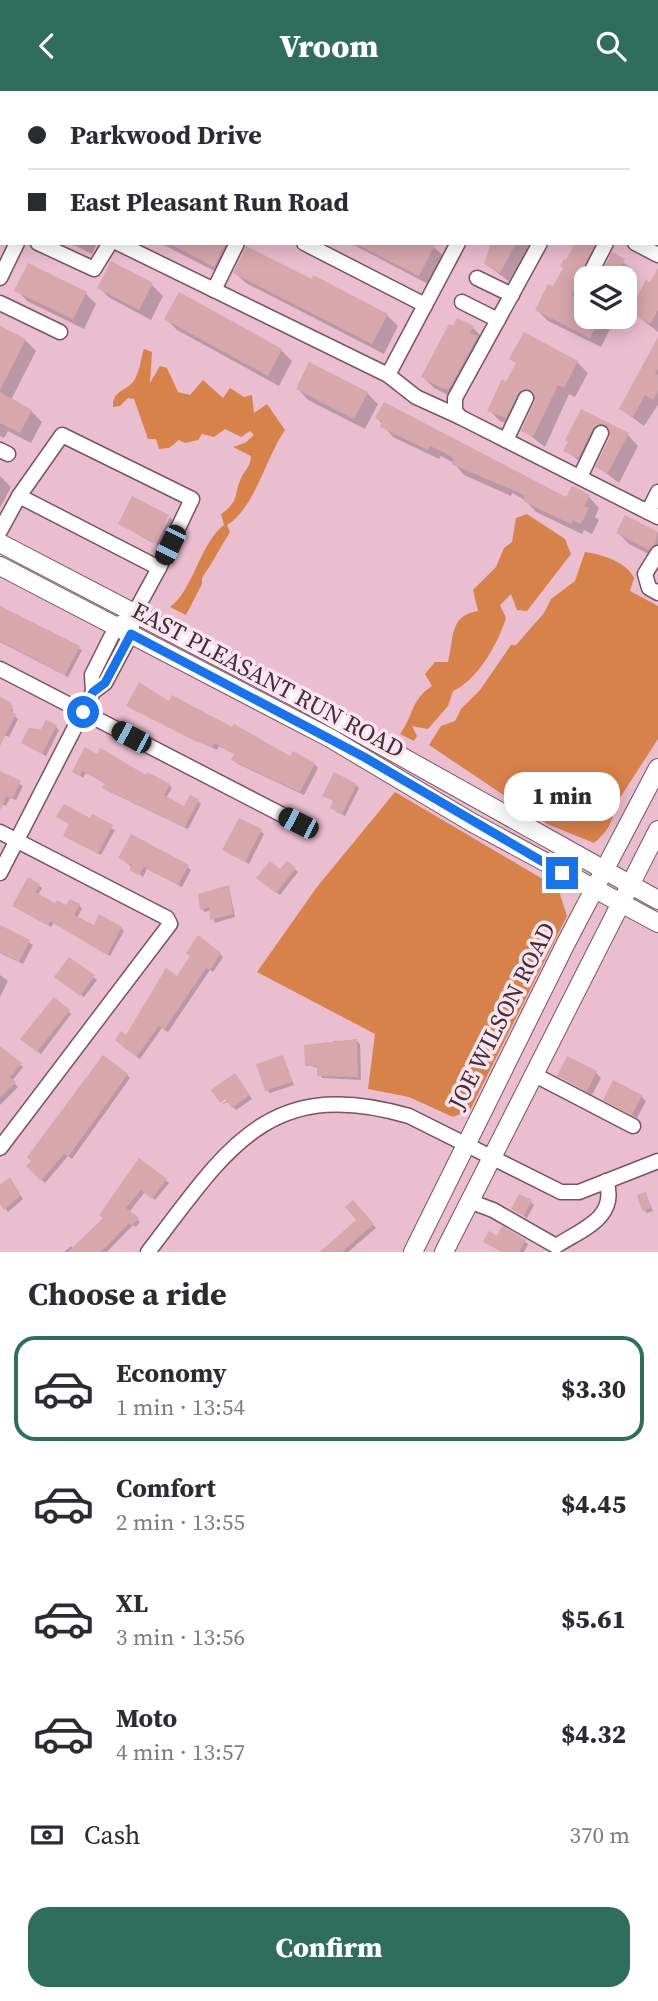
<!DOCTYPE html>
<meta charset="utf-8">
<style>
body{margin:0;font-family:"Source Serif 4",serif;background:#f2f2f3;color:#2b2b33;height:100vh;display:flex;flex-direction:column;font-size:26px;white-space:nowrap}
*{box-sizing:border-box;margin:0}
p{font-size:23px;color:#7c7c81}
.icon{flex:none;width:38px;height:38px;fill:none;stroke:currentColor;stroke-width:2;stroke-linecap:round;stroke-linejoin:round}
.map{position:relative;height:1161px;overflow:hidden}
.panel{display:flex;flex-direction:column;background:#fff;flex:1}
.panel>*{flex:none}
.top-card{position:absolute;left:0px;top:0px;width:658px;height:154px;box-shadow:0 4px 18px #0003;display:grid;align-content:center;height:154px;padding:0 28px;background:#fff}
.tools{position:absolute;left:574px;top:175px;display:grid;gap:14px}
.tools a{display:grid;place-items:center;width:63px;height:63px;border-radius:14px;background:#fff;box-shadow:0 4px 18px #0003;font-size:35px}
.end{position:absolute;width:32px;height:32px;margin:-16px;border:9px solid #1a73e8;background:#fff;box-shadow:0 0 0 4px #fff}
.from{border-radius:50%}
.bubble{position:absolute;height:49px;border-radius:21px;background:#fff;box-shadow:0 4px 18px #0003;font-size:23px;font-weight:800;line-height:49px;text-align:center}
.car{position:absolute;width:21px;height:42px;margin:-21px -10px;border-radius:9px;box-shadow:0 0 5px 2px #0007;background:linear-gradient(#222 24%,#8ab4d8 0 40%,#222 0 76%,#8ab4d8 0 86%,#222 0)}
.top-card b{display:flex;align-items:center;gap:24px;height:66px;font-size:26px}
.top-card b+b{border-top:2px solid #e1e1e2}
.top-card i{width:18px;height:18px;background:#2b2b33}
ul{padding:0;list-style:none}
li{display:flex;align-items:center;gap:21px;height:105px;margin:0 14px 10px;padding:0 14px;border:4px solid transparent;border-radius:21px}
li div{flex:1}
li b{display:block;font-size:26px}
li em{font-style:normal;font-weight:800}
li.active{border-color:#2f6e5c}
li>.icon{width:63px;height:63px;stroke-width:1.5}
h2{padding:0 28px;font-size:32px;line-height:84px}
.pay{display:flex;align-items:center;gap:18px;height:77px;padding:0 28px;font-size:26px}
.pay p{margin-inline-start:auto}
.action{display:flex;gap:14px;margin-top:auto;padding:14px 28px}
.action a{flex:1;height:80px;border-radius:21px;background:#2f6e5c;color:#fff;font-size:28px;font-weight:800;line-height:80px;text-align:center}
header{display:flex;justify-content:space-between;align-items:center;height:91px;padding:0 28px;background:#2f6e5c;color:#fff;font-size:32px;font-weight:800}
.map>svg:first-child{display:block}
</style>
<header><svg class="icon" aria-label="back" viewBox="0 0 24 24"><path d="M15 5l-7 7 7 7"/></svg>Vroom<svg class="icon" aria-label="search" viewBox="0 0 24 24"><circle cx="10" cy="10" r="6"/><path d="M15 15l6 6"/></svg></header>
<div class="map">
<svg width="658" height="1161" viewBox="0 0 658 1161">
<rect width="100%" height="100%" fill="#eabdcf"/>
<!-- green -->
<g fill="#d8824b">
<path d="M144,258L152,261L150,292L160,275L167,277L178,301L190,304L203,289L223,307L230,297L244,306L252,304L254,322L267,313L285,339C266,366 255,417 227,434L230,441C220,457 213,471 202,487V493L186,524L170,516C193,500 201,450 224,434L221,423C241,409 233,403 242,385C247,377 250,375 251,365L233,356L245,352L254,344L250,340L241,346L225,338L214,346L202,343L198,349L185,352L179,349L169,357L159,358L156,348H148L134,308L128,307L120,315L113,316C112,297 130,301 136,286C140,278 141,267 144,258Z"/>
<path d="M527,423L565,448L571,463L527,520L517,519L511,503L500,514L506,527C498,552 478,589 453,600L448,615L428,638L412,635L417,645L414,650L400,643C414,624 410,610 432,595L425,583L435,571H448C454,548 449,524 478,520L473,499L496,476L504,457L512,451L516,427Z"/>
<path d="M585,461C601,463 627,471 634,487L630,500L658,515V648L614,716C614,731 606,742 594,752L547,733L429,654L441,635L455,630L461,618L480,599L511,554H516L544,522L551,508L575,490Z"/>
<polygon points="395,701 558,797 567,825 470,1019 453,1026 409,1006 368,998 375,943 257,881 317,796"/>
</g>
<!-- shadow -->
<g fill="#0003">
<polygon points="41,0 71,0 75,2 40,2"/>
<polygon points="119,0 233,0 118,2"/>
<polygon points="265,0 351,0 354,2 264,2"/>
<polygon points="517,0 566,0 566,2"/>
<polygon points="581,0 600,0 603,2 580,2"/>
<polygon points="658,60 658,78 656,77"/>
<polygon points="2,84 2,146 0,145"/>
<polygon points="656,117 658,118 658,145 656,145"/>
<polygon points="70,152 97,152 92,163"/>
<polygon points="160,152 237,152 226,186"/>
<polygon points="350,152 429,152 445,166 430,194"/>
<polygon points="492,152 532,152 511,192 486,173"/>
<polygon points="577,152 590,152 605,165 586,187 586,226 612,226 610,229 613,232 601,256 548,230 537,219 554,198"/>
<polygon points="613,164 635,180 625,200 625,187 601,187"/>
<polygon points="111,173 152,194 163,205 151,229 110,207 99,197"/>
<polygon points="235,182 312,190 314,187 387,224 398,235 384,263 246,192"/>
<polygon points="658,187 658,241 636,224 651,194"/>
<polygon points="17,199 85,202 96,213 84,238 27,210"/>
<polygon points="166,228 281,259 292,270 279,295 177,239"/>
<polygon points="473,237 484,248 454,307 434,297 423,286"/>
<polygon points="0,238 25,249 36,260 11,309 31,320 42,331 31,352 8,340 4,347 0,345"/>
<polygon points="658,258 658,314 644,335 621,318"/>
<polygon points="512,268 577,271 588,282 575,306 569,303 545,356 523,339 537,309 531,310 517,336 500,330 489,319 517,273"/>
<polygon points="310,273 367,302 378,313 365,338 308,309 298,298"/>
<polygon points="581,321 628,344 638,355 619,392 598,376 614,340 603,348 589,377 565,359"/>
<polygon points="377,327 567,408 589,406 599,417 595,426 599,429 592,443 584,439 582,443 536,421 525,409 512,402 511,405 464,384 454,372 441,365 439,368 393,346"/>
<polygon points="0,385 11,396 0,417"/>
<polygon points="167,424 153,452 120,433"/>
<polygon points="170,426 173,430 161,456 156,453"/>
<polygon points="626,426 658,442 658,468 629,453 618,442"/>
<polygon points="0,516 82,559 68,586 0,551"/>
<polygon points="0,608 12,616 13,623 18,628 9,646 0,642"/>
<polygon points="169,612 291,667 314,673 318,677 304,704 238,673 233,669 236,664 219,655 217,659 128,615"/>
<polygon points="56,636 59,639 46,665 23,652"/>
<polygon points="86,659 169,694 172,697 166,707 185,717 191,706 198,710 201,713 188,738 108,700 106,693 86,682 83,687 78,683"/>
<polygon points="0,682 23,695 16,709 10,707 6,715 0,712"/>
<polygon points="356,694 359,697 345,725 335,720 335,711 325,705"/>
<polygon points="59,726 91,729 115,739 101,764 69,747 71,734"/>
<polygon points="261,740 264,743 249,773 224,759"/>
<polygon points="121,767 188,776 191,779 182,796 147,778 143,786"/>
<polygon points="287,772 298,781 280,804 262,790 281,781"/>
<polygon points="38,794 42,797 38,804 56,814 79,814 82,818 77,827 94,836 121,837 124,840 110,865 54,832 51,836 18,818"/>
<polygon points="229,796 235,826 215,832 211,819 205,821 202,818"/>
<polygon points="1,836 33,854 23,873 0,862"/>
<polygon points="220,863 223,866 213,881 210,879 168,941 162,937 140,968 120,952 177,887"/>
<polygon points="69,868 97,889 84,906 60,888"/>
<polygon points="0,884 8,890 0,906"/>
<polygon points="68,920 71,923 41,963 25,951"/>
<polygon points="334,950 357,950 360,953 361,989 322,987 319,977 307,974 335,954"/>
<polygon points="0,959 23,976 12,990 18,996 0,1014"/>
<polygon points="283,966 294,994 270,1002 267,999"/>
<polygon points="596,982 601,987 592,1004 559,984"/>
<polygon points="127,984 130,987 72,1068 68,1065 45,1092 29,1075"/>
<polygon points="238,988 252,1008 236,1019 229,1011 222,1013 234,1005 232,1002"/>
<polygon points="641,1005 646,1010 637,1027 605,1008"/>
<polygon points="140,1069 169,1092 155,1109 145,1101 129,1121 140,1131 136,1136 133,1134 107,1161 64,1161 71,1155 73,1158 105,1128"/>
<polygon points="12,1092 23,1108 8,1121 0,1110 0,1096"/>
<polygon points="646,1103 653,1120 647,1122 644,1119"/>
<polygon points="531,1111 534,1114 527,1127 513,1118"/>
<polygon points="353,1112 376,1137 348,1161 323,1161 359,1129"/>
<polygon points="524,1150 528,1153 524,1161 502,1161 485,1151"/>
</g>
<!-- building -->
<g fill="#d7a7ac">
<polygon points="168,152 226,152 214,176"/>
<polygon points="354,152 436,152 419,185"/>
<polygon points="491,152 516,152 500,182 484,173"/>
<polygon points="575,152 595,153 572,204 586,212 586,226 600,226 590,247 535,219 548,193 553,195 563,177 560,175 564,168 566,169"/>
<polygon points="246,155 312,188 313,184 388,223 372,253 233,182"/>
<polygon points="612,161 625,168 615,187 599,187"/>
<polygon points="111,170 153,192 139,219 97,197"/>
<polygon points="28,172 87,201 73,228 14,200"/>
<polygon points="658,177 658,219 650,233 634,224 638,216 633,213 646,189 650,191"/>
<polygon points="179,201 282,258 268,285 164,228"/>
<polygon points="457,227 474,235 470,242 478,245 449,298 441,297 421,286 449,233 453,235"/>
<polygon points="0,235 26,248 0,299"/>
<polygon points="524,241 578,270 564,297 558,294 533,346 521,340 535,310 531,299 520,300 506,327 487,320 502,288 506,291 516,272 509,268"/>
<polygon points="658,246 658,277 655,283 658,284 658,300 653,309 645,304 633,326 619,318"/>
<polygon points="309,271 368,301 354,328 296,298"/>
<polygon points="0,301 32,319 20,342 0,332"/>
<polygon points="384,311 566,406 572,395 590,404 584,415 589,417 581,433 573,430 571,433 537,417 523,410 525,405 518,401 451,373 454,368 447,363 430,355 428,359 380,336 382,331 375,327"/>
<polygon points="581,318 629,342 608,382 595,376 610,346 606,334 600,333 593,337 578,367 563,360 568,351 565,349"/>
<polygon points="132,405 169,424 155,452 118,433"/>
<polygon points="625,424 658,441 655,453 649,459 616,442"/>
<polygon points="0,515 80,555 65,584 0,550"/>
<polygon points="139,591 169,610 172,604 232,636 234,633 290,665 293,660 315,672 300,701 231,669 234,663 214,652 212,656 195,650 126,615"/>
<polygon points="0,606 10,611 13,615 10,620 16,623 0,655"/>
<polygon points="46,629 57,634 42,663 21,652 29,637 41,638"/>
<polygon points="85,656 97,663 100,657 146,684 147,681 170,693 164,704 184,715 190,704 199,708 185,736 102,697 105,692 82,680 80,685 72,681"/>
<polygon points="0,680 21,690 12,708 7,705 0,719"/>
<polygon points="334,681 357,693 342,723 330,717 333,710 322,705"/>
<polygon points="64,713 90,727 92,723 113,734 98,763 63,745 69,733 56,726"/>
<polygon points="239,727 262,738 245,771 222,759"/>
<polygon points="131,743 189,774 178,794 144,776 139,784 129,779 132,774 118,767"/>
<polygon points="270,770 280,778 287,770 296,777 276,802 256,787"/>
<polygon points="28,786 40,793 35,801 55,812 57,809 66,814 70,808 80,813 74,824 94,834 99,823 122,836 107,864 50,830 48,834 12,815"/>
<polygon points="229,794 233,823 210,829 209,816 200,819 198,803"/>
<polygon points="0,834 30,849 19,871 0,861"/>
<polygon points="198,844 221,862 210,879 206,877 164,939 159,935 136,966 115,949 121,940 126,944 166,877 177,885 190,865 186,862"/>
<polygon points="69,866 95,884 80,905 54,886"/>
<polygon points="54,906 70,919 37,961 20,948"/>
<polygon points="357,948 358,986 317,985 317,975 305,975 304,954"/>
<polygon points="0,955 22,972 10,986 16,991 0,1007"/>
<polygon points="103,964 128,983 68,1066 64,1063 41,1090 26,1075 31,1070 27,1066"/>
<polygon points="283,964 292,991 265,1000 256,973"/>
<polygon points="567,965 597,980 587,1000 557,985"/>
<polygon points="235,982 250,1004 232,1017 225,1008 220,1012 211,999"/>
<polygon points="613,989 642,1004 632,1024 603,1009"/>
<polygon points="139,1067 167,1088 152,1108 141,1099 126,1117 139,1127 132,1135 129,1132 101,1161 68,1161 103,1127 99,1124"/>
<polygon points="10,1086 21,1104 4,1119 0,1113 0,1094"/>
<polygon points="646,1101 651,1117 642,1120 637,1104"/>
<polygon points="519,1103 532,1109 524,1125 511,1118"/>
<polygon points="353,1109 374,1133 342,1161 320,1161 356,1129 345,1116"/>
<polygon points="502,1135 526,1149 519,1161 502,1161 483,1151 489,1140 497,1145"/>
</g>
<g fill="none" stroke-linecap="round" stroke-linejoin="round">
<defs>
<g id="minor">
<polyline points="402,0 405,2"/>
<polyline points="645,0 647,2"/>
<polyline points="91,2 92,0"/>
<polyline points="243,2 244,0"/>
<polyline points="656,9 658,11"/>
<polyline points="38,152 94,178 110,152"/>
<polyline points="118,152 388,284 416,306 460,326"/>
<polyline points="304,152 425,214"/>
<polyline points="540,152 455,307 455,320 460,326 658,426"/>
<polyline points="635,152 658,164"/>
<polyline points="589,185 606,152"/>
<polyline points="0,187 17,152"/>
<polyline points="477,187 512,204"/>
<polyline points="214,199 237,152"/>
<polyline points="462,211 498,229"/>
<polyline points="0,212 60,241"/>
<polyline points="388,284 458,152"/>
<polyline points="506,349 526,307"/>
<polyline points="0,359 8,363"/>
<polyline points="580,386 601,342"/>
<polyline points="19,405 62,344 192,408 159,477"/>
<polyline points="648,421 658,401"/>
<polyline points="0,440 19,405 159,477 134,523 131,543 105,592 93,601"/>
<polyline points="658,462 645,483 649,497 658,502"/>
<polyline points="0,578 298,732"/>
<polyline points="0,741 167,827 170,833 0,1057"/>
<polyline points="0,782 93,601 92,584 116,536 122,531"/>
<polyline points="533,983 633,1035"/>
<path d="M469,1110L493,1119L556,1155C580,1139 619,1127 606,1090"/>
<path d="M148,1161C225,1061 267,983 409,1025L561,1101H579L658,1070"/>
</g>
<g id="major">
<polyline points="0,452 297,607 658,809"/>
<polyline points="0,475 330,647 471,731 658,832"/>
<polyline points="413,1161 566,852 658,677"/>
<polyline points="444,1161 658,739"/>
</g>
</defs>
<!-- minor casing -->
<use href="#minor" stroke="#7a5364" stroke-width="17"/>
<!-- major casing -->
<use href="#major" stroke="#7a5364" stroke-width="20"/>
<!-- minor -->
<use href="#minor" stroke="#fff" stroke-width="14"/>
<!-- major -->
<use href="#major" stroke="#fff" stroke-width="18"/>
</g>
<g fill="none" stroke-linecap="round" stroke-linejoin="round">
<!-- route -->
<polyline stroke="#1a73e8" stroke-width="9" points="83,621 93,601 105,592 131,543 364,666 562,782"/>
</g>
<g text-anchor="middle" stroke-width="7" stroke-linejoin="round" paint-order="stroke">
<!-- street labels -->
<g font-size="24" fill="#402f36" stroke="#fce5ee">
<text transform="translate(268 589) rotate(28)" y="8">EAST PLEASANT RUN ROAD</text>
<text transform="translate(502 925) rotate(-63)" y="8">JOE WILSON ROAD</text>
</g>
</g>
</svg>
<div class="tools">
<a><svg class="icon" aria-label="layers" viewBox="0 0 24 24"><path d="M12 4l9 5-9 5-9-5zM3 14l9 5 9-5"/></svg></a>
</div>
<i class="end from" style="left:83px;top:621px"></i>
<i class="end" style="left:562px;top:782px"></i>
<div class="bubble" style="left:504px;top:681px;width:116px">1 min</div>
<i class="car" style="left:170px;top:454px;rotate:206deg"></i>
<i class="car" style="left:131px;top:646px;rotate:298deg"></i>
<i class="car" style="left:298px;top:732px;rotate:297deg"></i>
<div class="top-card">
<b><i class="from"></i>Parkwood Drive</b>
<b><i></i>East Pleasant Run Road</b>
</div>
</div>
<section class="panel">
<h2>Choose a ride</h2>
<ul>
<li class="active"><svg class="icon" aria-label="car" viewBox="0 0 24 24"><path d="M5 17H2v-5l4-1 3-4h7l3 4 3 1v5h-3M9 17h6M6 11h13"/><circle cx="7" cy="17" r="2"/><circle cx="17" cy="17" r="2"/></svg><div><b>Economy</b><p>1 min · 13:54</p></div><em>$3.30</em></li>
<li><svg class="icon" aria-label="car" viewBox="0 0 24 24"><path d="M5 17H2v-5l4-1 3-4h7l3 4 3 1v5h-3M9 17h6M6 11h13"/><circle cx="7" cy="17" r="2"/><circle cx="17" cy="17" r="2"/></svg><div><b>Comfort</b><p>2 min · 13:55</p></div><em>$4.45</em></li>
<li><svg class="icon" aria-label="car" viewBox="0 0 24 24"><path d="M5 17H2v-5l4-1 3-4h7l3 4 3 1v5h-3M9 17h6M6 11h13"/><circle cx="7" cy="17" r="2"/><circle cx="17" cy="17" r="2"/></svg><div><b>XL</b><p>3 min · 13:56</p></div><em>$5.61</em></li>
<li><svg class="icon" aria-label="car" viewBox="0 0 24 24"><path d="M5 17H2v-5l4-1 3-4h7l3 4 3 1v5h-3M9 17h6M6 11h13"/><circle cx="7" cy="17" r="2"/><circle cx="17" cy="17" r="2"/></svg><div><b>Moto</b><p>4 min · 13:57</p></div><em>$4.32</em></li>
</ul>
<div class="pay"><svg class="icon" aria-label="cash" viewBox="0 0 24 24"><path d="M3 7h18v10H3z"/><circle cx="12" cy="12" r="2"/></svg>Cash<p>370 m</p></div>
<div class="action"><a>Confirm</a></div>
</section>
